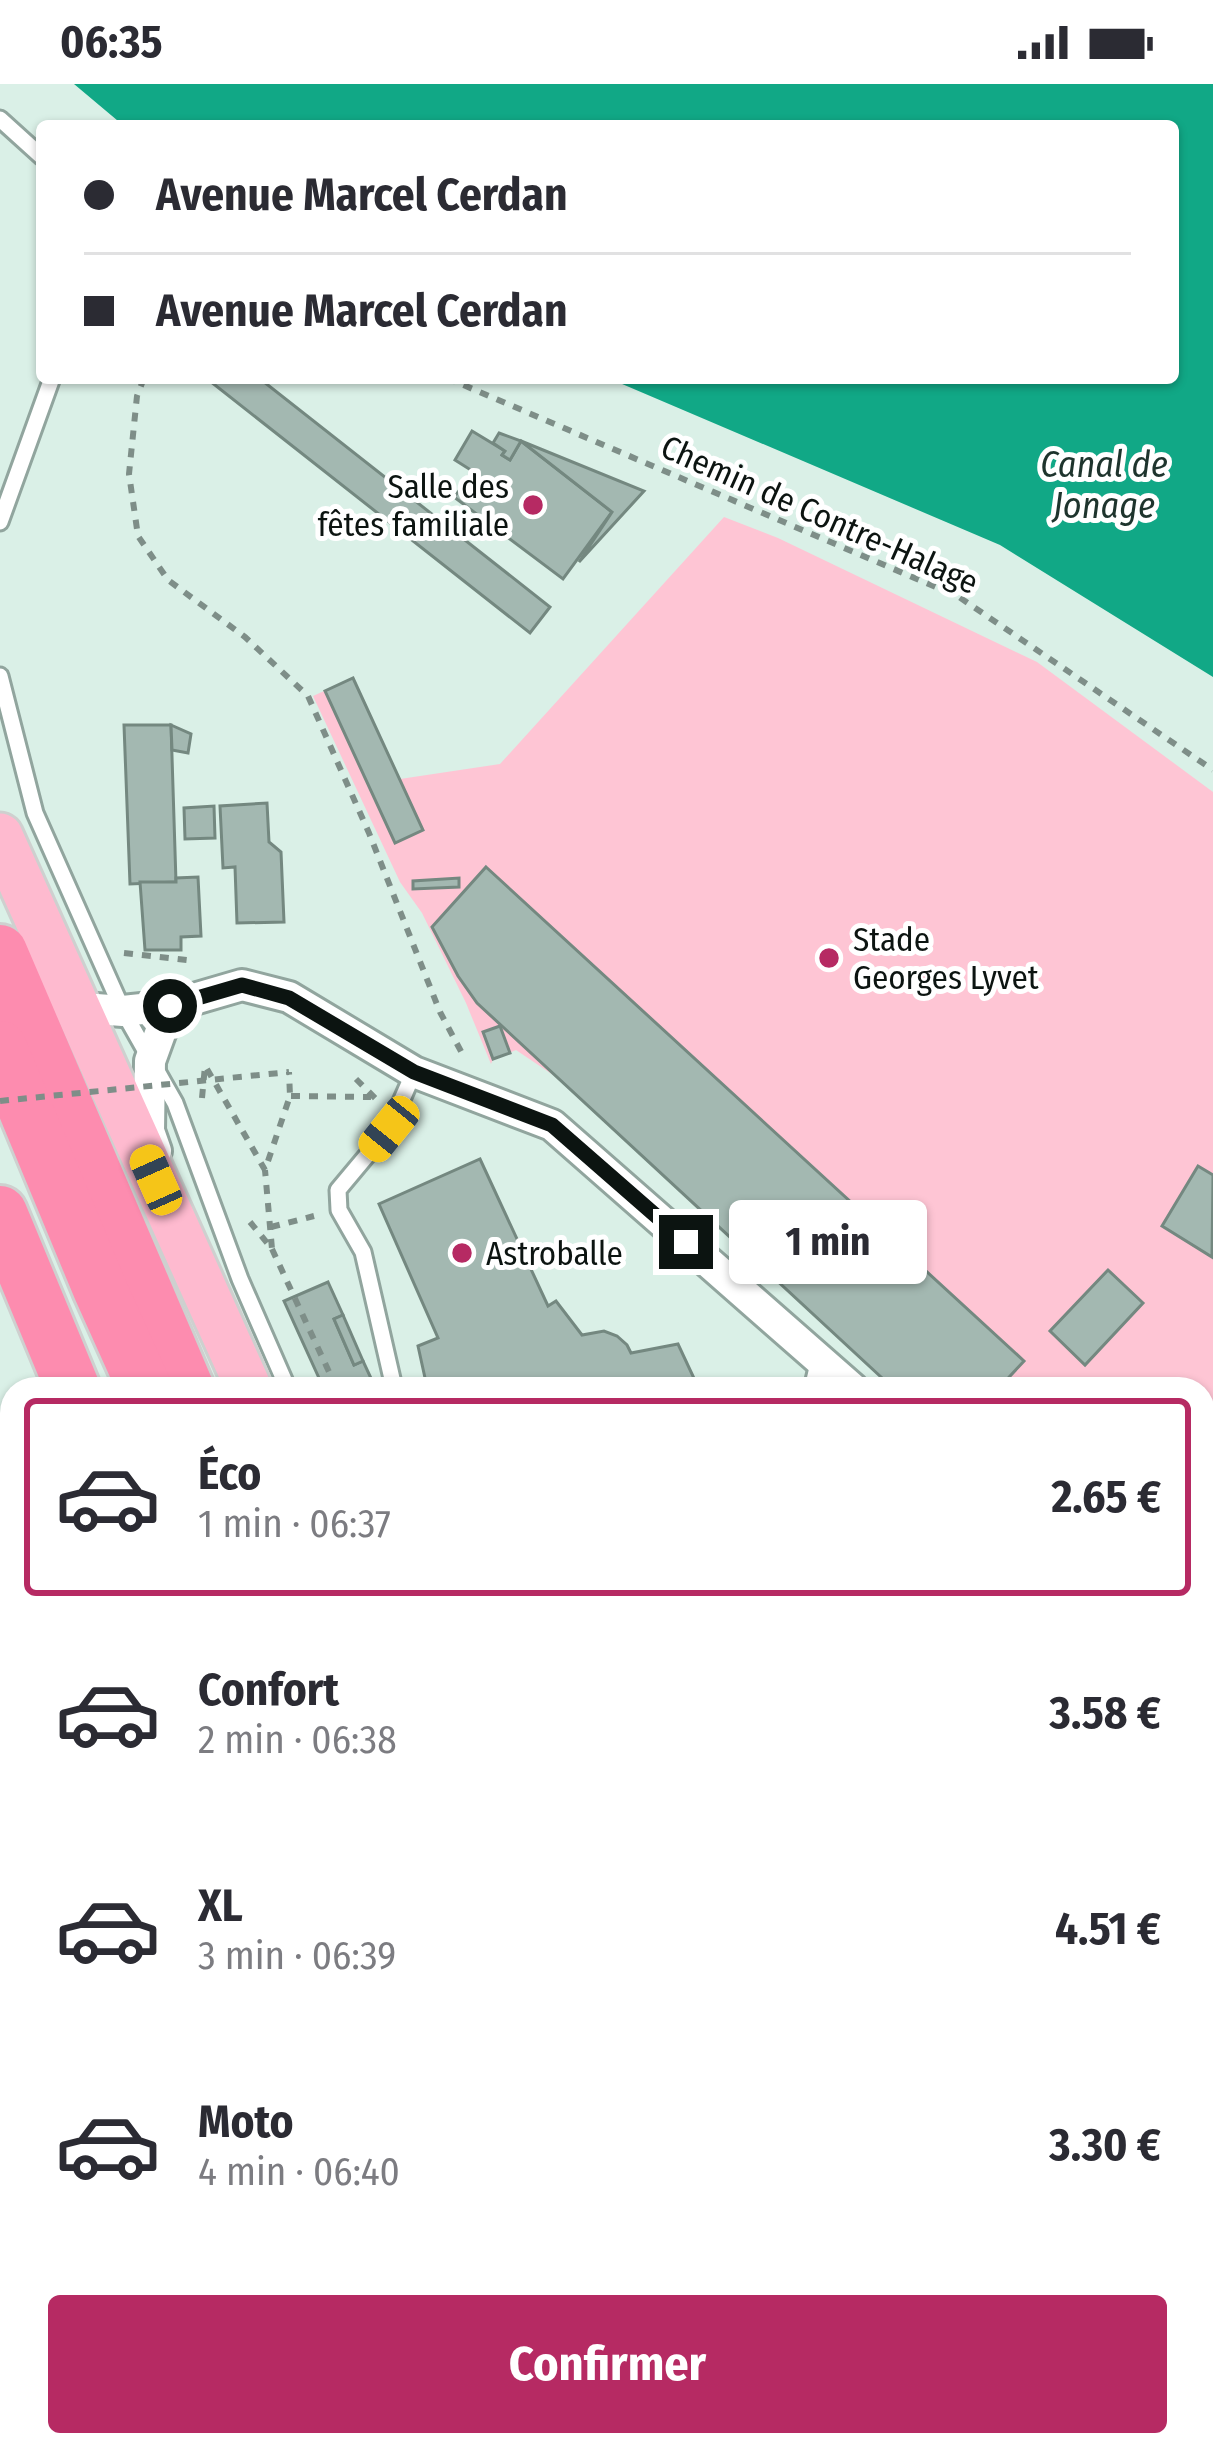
<!DOCTYPE html>
<html lang="fr">
<meta charset="utf-8">
<style>
body{margin:0;font-family:"Fira Sans Condensed",sans-serif;background:#f7f7f7;color:#2b2b33;height:100vh;display:flex;flex-direction:column;font-size:45px;white-space:nowrap}
*{box-sizing:border-box;margin:0}
p{font-size:39px;color:#7c7c81}
.icon{flex:none;width:66px;height:66px;fill:none;stroke:currentColor;stroke-width:2;stroke-linecap:round;stroke-linejoin:round}
.map{position:relative;flex:1;overflow:hidden}
.side{position:absolute;left:0px;top:1293px;width:1215px;height:1080px;display:flex;flex-direction:column;background:#fff;border-radius:36px 36px 0 0;box-shadow:0 3px 9px #0004}
.side>*{flex:none}
.guide{position:absolute;left:36px;top:36px;width:1143px;height:264px;border-radius:12px;box-shadow:0 3px 9px #0004;display:grid;align-content:center;height:264px;padding:0 48px;background:#fff}
.end{position:absolute;width:54px;height:54px;margin:-27px;border:15px solid #0c1411;background:#fff;box-shadow:0 0 0 6px #fff}
.from{border-radius:50%}
.bubble{position:absolute;height:84px;border-radius:12px;background:#fff;box-shadow:0 3px 9px #0004;font-size:39px;font-weight:700;line-height:84px;text-align:center}
.car{position:absolute;width:36px;height:72px;margin:-36px -18px;border-radius:15px;box-shadow:0 0 9px 3px #0007;background:linear-gradient(#f5c518 24%,#345 0 40%,#f5c518 0 76%,#345 0 86%,#f5c518 0)}
.guide b{display:flex;align-items:center;gap:42px;height:114px;font-size:45px}
.guide b+b{border-top:3px solid #e1e1e2}
.guide i{width:30px;height:30px;background:#2b2b33}
ul{padding:21px 0 0;list-style:none}
li{display:flex;align-items:center;gap:36px;height:198px;margin:0 24px 18px;padding:0 24px;border:6px solid transparent;border-radius:12px}
li div{flex:1}
li b{display:block;font-size:45px}
li em{font-style:normal;font-weight:700}
li.current{border-color:#b62a63}
li>.icon{width:108px;height:108px;stroke-width:1.5}
.primary-button{display:flex;gap:24px;margin-top:auto;padding:24px 48px}
.primary-button a{flex:1;height:138px;border-radius:12px;background:#b62a63;color:#fff;font-size:48px;font-weight:700;line-height:138px;text-align:center}
.status{display:flex;justify-content:space-between;align-items:center;height:84px;padding:0 60px;background:#fff;direction:ltr}
.status svg{height:33px;fill:currentColor}
.map>svg:first-child{display:block}
</style>
<div class="status"><b>06:35</b><svg viewBox="0 0 49 12"><path d="M0 12V9h3v3zM5 12V6h3v6zM10 12V3h3v9zM15 12V0h3v12zM26 1h20v11H26zM47 4h2v5h-2z"/></svg></div>
<div class="map">
<svg width="1213" height="2373" viewBox="0 0 1213 2373">
<rect width="100%" height="100%" fill="#daf0e7"/>
<!-- green -->
<g fill="#fec5d4">
<polygon points="724,433 778,454 1037,578 1213,708 1213,1523 1203,1517 1203,1305 894,1305 565,999 516,966 493,975 491,980 466,919 422,829 400,798 313,612 353,594 400,695 500,680"/>
<polygon points="12,2339 12,2361 301,2361 307,2373 108,2373 0,2361 0,2345"/>
</g>
<!-- water -->
<polygon fill="#11a886" points="74,0 1213,0 1213,593 1000,461 608,294 1173,294 1173,42 124,42"/>
<!-- building -->
<g fill="#a3b8b1" stroke="#748880" stroke-width="3">
<polygon points="206,294 259,294 550,523 530,549"/>
<polygon points="472,347 505,367 502,371 510,376 521,357 612,428 563,495 454,413 474,388 455,376"/>
<polygon points="499,349 521,357 510,376 502,371 505,367 493,359"/>
<polygon points="521,357 644,407 579,478 612,428"/>
<polygon points="353,594 423,746 395,759 325,607"/>
<polygon points="124,641 171,641 176,798 130,800"/>
<polygon points="171,641 191,650 188,669 172,666"/>
<polygon points="267,719 269,758 281,768 284,838 237,839 235,783 223,784 220,722"/>
<polygon points="214,722 215,754 185,755 184,724"/>
<polygon points="486,783 1024,1277 998,1305 894,1305 477,919 458,892 432,843"/>
<polygon points="198,793 201,852 181,853 181,866 145,866 140,798 176,798 176,794"/>
<polygon points="459,794 459,803 413,805 413,797"/>
<polygon points="500,942 510,969 493,975 483,948"/>
<polygon points="480,1075 548,1222 556,1217 582,1251 604,1247 617,1252 627,1261 631,1269 678,1260 699,1305 424,1305 427,1303 418,1262 438,1254 379,1120"/>
<polygon points="1198,1082 1213,1091 1212,1173 1162,1142"/>
<polygon points="1108,1186 1143,1219 1085,1281 1050,1247"/>
<polygon points="328,1198 343,1231 334,1235 354,1281 363,1277 376,1305 324,1305 284,1217"/>
<polygon points="343,1231 363,1277 354,1281 334,1235"/>
<polygon points="1203,1712 1213,1714 1213,1767 1203,1765"/>
<polygon points="1203,1981 1213,1982 1213,2153 1203,2151"/>
<polygon points="0,2036 12,2059 12,2197 0,2173"/>
</g>
<g fill="none" stroke-linecap="round" stroke-linejoin="round">
<defs>
<g id="lane">
<polyline points="0,35 42,73"/>
<polyline points="0,438 52,294"/>
<polyline points="0,592 35,729 123,927 175,1019 240,1195 288,1305"/>
<polyline points="393,1299 363,1168 339,1126 338,1106 389,1045 414,988"/>
<polyline points="812,1305 819,1275"/>
<polyline points="0,1924 12,1950"/>
<polyline points="1203,2271 1213,2281"/>
<polyline points="0,2300 12,2294"/>
<polyline points="1203,2324 1213,2313"/>
<polyline points="813,2361 826,2373"/>
<polyline points="680,2373 687,2361"/>
<polyline points="897,2373 908,2361"/>
<polyline points="986,2373 997,2361"/>
<polyline points="1068,2373 1079,2361"/>
<polyline points="1156,2373 1167,2361"/>
</g>
<g id="street">
<polyline points="81,933 96,925 123,927 170,922 242,901 289,913 414,988 552,1041 853,1305"/>
<polyline points="156,1067 149,1047 150,977 170,922"/>
<polyline points="1203,1552 1213,1558"/>
</g>
<polyline id="primary" points="0,752 249,1305"/>
<g id="highway">
<polyline points="0,868 187,1305"/>
<polyline points="0,964 100,1205 145,1305"/>
<polyline points="0,1129 73,1305"/>
<polyline points="0,1367 12,1396"/>
<polyline points="0,1574 12,1598"/>
<polyline points="387,2361 393,2373"/>
<polyline points="475,2361 481,2373"/>
<polyline points="564,2361 571,2373"/>
<polyline points="629,2361 638,2373"/>
</g>
</defs>
<!-- lane casing -->
<use href="#lane" stroke="#91a59e" stroke-width="21"/>
<!-- street casing -->
<use href="#street" stroke="#91a59e" stroke-width="36"/>
<!-- primary casing -->
<use href="#primary" stroke="#ced0cf" stroke-width="51"/>
<!-- highway casing -->
<use href="#highway" stroke="#ced0cf" stroke-width="60"/>
<!-- path -->
<g stroke="#7e8e88" stroke-width="6" stroke-dasharray="9 9" stroke-linecap="butt">
<polyline points="144,294 137,312 129,390 138,452 168,496 245,553 308,612 369,749 440,928 464,973"/>
<polyline points="447,294 959,513 1213,686"/>
<polyline points="124,869 195,877"/>
<polyline points="207,985 265,1086 290,1012 289,988"/>
<polyline points="356,995 376,1015"/>
<polyline points="291,1012 371,1013"/>
<polyline points="202,1014 205,982"/>
<polyline points="250,1138 272,1165 265,1086"/>
<polyline points="271,1143 314,1132"/>
<polyline points="272,1165 337,1305"/>
<polyline points="1203,1644 1210,1604"/>
<polyline points="1203,2207 1213,2216"/>
<polyline points="0,2372 7,2373"/>
<polyline points="940,2373 951,2361"/>
<polyline points="1027,2373 1038,2361"/>
<polyline points="1113,2373 1125,2361"/>
<polyline points="1199,2373 1213,2359"/>
</g>
<!-- lane -->
<use href="#lane" stroke="#fff" stroke-width="15"/>
<!-- street -->
<use href="#street" stroke="#fff" stroke-width="30"/>
<!-- primary -->
<use href="#primary" stroke="#febacf" stroke-width="45"/>
<!-- highway -->
<use href="#highway" stroke="#fd8caf" stroke-width="54"/>
<!-- path-bridge -->
<polyline stroke="#7e8e88" stroke-width="6" stroke-dasharray="9 9" stroke-linecap="butt" points="0,1017 289,988"/>
</g>
<g fill="none" stroke-linecap="round" stroke-linejoin="round">
<!-- route -->
<polyline stroke="#0c1411" stroke-width="15" points="170,922 242,901 289,914 414,988 552,1041 686,1158"/>
</g>
<!-- markers -->
<g fill="#b62a63" stroke="#fff" stroke-width="4.5">
<circle cx="533" cy="421" r="12"/>
<circle cx="829" cy="874" r="12"/>
<circle cx="462" cy="1169" r="12"/>
</g>
<g text-anchor="middle" stroke-width="10" stroke-linejoin="round" paint-order="stroke">
<!-- poi labels -->
<g font-size="33" fill="#0c1411" stroke="#fff" text-anchor="start">
<text x="509" y="414" text-anchor="end">Salle des<tspan x="509" dy="38">fêtes familiale</tspan></text>
<text x="853" y="867">Stade<tspan x="853" dy="38">Georges Lyvet</tspan></text>
<text x="486" y="1181">Astroballe</text>
</g>
<!-- street labels -->
<g font-size="33" fill="#0c1411" stroke="#fff">
<text transform="translate(820 430) rotate(24)" y="12">Chemin de Contre-Halage</text>
</g>
<!-- water labels -->
<g font-size="36" font-style="italic" fill="#1e342d" stroke="#fff">
<text x="1104" y="393">Canal de<tspan x="1104" dy="41">Jonage</tspan></text>
</g>
</g>
</svg>
<i class="end from" style="left:170px;top:922px"></i>
<i class="end" style="left:686px;top:1158px"></i>
<div class="bubble" style="left:729px;top:1116px;width:198px">1 min</div>
<i class="car" style="left:389px;top:1045px;rotate:219deg"></i>
<i class="car" style="left:156px;top:1096px;rotate:336deg"></i>
<div class="guide">
<b><i class="from"></i>Avenue Marcel Cerdan</b>
<b><i></i>Avenue Marcel Cerdan</b>
</div>
<section class="side">
<ul>
<li class="current"><svg class="icon" aria-label="car" viewBox="0 0 24 24"><path d="M5 17H2v-5l4-1 3-4h7l3 4 3 1v5h-3M9 17h6M6 11h13"/><circle cx="7" cy="17" r="2"/><circle cx="17" cy="17" r="2"/></svg><div><b>Éco</b><p>1 min · 06:37</p></div><em>2.65 €</em></li>
<li><svg class="icon" aria-label="car" viewBox="0 0 24 24"><path d="M5 17H2v-5l4-1 3-4h7l3 4 3 1v5h-3M9 17h6M6 11h13"/><circle cx="7" cy="17" r="2"/><circle cx="17" cy="17" r="2"/></svg><div><b>Confort</b><p>2 min · 06:38</p></div><em>3.58 €</em></li>
<li><svg class="icon" aria-label="car" viewBox="0 0 24 24"><path d="M5 17H2v-5l4-1 3-4h7l3 4 3 1v5h-3M9 17h6M6 11h13"/><circle cx="7" cy="17" r="2"/><circle cx="17" cy="17" r="2"/></svg><div><b>XL</b><p>3 min · 06:39</p></div><em>4.51 €</em></li>
<li><svg class="icon" aria-label="car" viewBox="0 0 24 24"><path d="M5 17H2v-5l4-1 3-4h7l3 4 3 1v5h-3M9 17h6M6 11h13"/><circle cx="7" cy="17" r="2"/><circle cx="17" cy="17" r="2"/></svg><div><b>Moto</b><p>4 min · 06:40</p></div><em>3.30 €</em></li>
</ul>
<div class="primary-button"><a>Confirmer</a></div>
</section>
</div>
